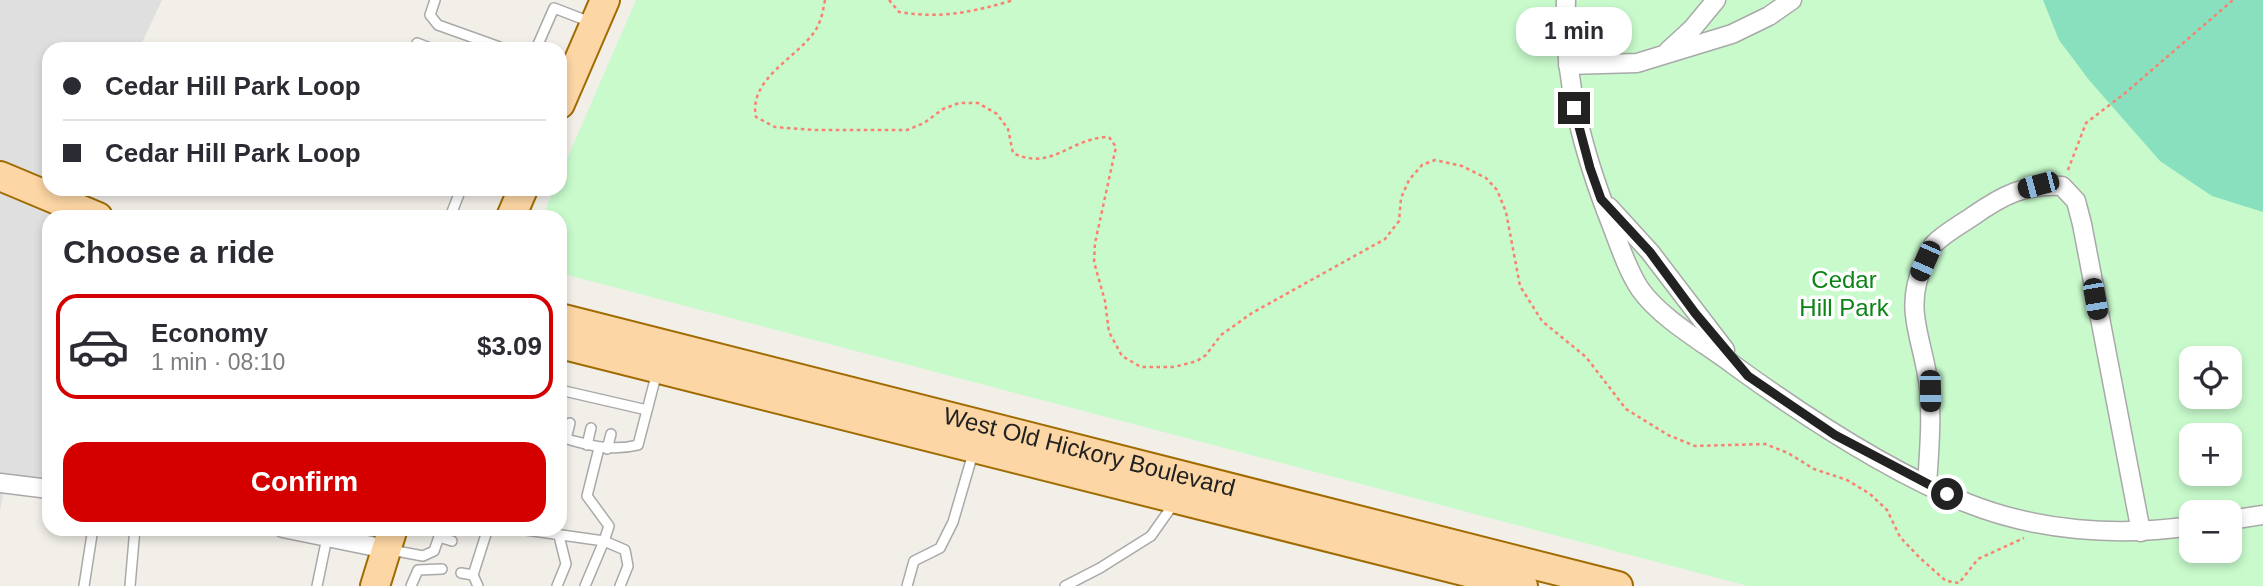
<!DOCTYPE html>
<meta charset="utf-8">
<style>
body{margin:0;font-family:Helvetica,sans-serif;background:#f7f7f7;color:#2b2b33;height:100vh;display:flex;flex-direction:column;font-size:26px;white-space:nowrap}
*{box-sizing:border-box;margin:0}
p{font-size:23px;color:#7c7c81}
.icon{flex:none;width:38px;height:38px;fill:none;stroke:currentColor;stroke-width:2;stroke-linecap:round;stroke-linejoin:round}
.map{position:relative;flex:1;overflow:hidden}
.side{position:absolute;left:42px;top:210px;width:525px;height:326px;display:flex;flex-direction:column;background:#fff;border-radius:21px;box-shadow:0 4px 10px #0003}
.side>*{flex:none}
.hud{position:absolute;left:42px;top:42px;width:525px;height:154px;border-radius:21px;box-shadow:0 4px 10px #0003;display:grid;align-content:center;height:154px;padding:0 21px;background:#fff}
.tools{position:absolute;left:2179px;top:346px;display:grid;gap:14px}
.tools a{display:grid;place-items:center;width:63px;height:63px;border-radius:14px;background:#fff;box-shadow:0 4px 10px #0003;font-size:35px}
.end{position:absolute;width:32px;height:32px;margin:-16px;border:9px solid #222;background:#fff;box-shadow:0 0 0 4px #fff}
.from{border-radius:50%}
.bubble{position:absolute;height:49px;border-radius:21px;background:#fff;box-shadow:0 4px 10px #0003;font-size:23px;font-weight:600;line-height:49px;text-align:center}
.car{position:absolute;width:21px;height:42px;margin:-21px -10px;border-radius:9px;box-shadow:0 0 5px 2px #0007;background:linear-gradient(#222 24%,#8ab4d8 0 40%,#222 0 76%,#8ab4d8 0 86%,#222 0)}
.hud b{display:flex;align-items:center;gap:24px;height:66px;font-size:26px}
.hud b+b{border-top:2px solid #e1e1e2}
.hud i{width:18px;height:18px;background:#2b2b33}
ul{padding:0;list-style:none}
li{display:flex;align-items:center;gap:21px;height:105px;margin:0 14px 10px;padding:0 7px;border:4px solid transparent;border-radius:21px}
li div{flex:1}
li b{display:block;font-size:26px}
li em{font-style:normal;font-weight:600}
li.selected{border-color:#d40000}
li>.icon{width:63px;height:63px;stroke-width:1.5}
h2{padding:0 21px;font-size:32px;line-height:84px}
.primary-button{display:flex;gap:14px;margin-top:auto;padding:14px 21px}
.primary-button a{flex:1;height:80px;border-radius:21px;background:#d40000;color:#fff;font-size:28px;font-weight:600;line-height:80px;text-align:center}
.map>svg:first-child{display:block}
</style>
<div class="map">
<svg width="2263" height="586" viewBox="0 0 2263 586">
<rect width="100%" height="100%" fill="#f2efe9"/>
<!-- residential -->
<polygon fill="#e0dfdf" points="0,0 162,0 139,49 49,49 49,189 73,189 65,205 91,217 49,217 49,488 5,484 0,511"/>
<!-- park -->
<path fill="#c8facc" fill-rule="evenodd" d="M636,0H2263V586H1748L560,273V217H542L554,189H560V175ZM2191,359H2230V397H2191ZM2191,436H2230V474H2191ZM2191,513H2230V551H2191Z"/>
<!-- pitch -->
<polygon fill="#88e0be" points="2043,0 2263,0 2263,212 2212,196 2160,161 2089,80 2059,40"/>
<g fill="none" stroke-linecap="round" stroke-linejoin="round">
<defs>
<g id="service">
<polyline points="435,0 430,15 438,25 505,49"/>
<polyline points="415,49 417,43 433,49"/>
<polyline points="536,49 554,8 593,23"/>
<polyline points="450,217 461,189"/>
<polyline points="560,390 647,410"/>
<path d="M560,437C587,445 610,452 638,445L657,372"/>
<polyline points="566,439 570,423"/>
<polyline points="587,445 591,428"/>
<polyline points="607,449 611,434"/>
<polyline points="512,528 604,541 609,526 587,496 599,448"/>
<polyline points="439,537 452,541"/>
<polyline points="391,550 423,556 434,551 442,528"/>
<polyline points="461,573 473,575"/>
<polyline points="84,586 93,528"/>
<polyline points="130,586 135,528"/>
<polyline points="317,586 329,528"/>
<polyline points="411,586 418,570 442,569"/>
<polyline points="478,586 473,575 488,528"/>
<polyline points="557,586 566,564 559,536"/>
<polyline points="585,586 604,541 625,550 628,566 620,586"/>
<polyline points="907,586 914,561 940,548 953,522 974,450"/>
<polyline points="1065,586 1100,568 1151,536 1175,502"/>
</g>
<g id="minor">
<path d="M1566,0C1563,80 1583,153 1612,226C1620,247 1628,271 1640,289C1661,319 1706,344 1735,366C1804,416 1887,471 1967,503C2037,531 2117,537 2191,526"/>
<polyline points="1668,51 1692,29 1716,0"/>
<polyline points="1568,65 1637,63 1732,34 1769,16 1792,0"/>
<polyline points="1609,207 1650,252 1725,350"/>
<polyline points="0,483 49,489"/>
<path d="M1927,485C1929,453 1932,420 1929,388C1924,340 1902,311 1924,263C1927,257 1929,249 1934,244C1945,233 1960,225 1973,216C2003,195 2024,184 2062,186L2076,201L2082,224L2141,532"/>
<polyline points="2230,520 2263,515"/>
<polyline points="283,528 386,549"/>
</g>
<g id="primary">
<polyline points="560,104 605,0"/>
<polyline points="0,176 98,217"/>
<polyline points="511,217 523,189"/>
<path id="s1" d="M560,318L1618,586"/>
<polyline points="560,344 1523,586"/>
<polyline points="375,586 393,528"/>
</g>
</defs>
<!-- service casing -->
<use href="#service" stroke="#a9a9a9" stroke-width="12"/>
<!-- minor casing -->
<use href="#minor" stroke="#a9a9a9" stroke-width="21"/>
<!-- primary casing -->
<use href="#primary" stroke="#a06b00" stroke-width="32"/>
<!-- path -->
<g stroke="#fa8072" stroke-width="2.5" stroke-dasharray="3.5 3.5" stroke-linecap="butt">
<path d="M825,0C823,11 821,22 815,31C797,58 748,79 756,117L775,127L814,130H907L924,123L943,109L959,103H978L997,114L1008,129L1013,153C1052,172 1071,137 1109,137L1116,147L1095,243L1094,262L1105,301L1109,332L1122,356L1141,367H1174L1197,361L1206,355L1221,335L1252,313L1385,239L1399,221L1401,198L1409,180L1422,165L1435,160L1462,166L1486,178L1497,190L1506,212L1520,286L1542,321L1586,357L1626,409L1668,435L1695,446L1765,444L1788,453L1814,469L1847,480L1870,494L1887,510L1900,537L1920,558L1946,581L1959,583L1978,559L2024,538"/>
<path d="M889,0L899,12C941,19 973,12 1014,0"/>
<polyline points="2068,170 2086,123 2124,94 2233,0"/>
</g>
<!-- service -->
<use href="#service" stroke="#fff" stroke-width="9"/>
<!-- minor -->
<use href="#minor" stroke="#fff" stroke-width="18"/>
<!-- primary -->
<use href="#primary" stroke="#fcd6a4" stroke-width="28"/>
</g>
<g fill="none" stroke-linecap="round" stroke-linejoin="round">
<!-- route -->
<polyline stroke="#222" stroke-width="9" points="1574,108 1590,168 1601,199 1650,252 1695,313 1748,376 1835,435 1947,494"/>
</g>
<g text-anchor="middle" stroke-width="7" stroke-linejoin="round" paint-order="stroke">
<!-- park labels -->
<g font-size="24" fill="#0c8416" stroke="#fff">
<text x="1844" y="288">Cedar<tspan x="1844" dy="28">Hill Park</tspan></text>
</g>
<!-- street labels -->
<g font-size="24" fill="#222" stroke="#fff">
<text dy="8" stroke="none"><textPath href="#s1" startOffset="546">West Old Hickory Boulevard</textPath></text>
</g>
</g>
</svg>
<div class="tools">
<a><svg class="icon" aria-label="locate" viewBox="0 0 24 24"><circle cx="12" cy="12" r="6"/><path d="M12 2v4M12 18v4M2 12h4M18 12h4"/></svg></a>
<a>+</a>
<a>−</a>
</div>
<i class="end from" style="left:1947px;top:494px"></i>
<i class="end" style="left:1574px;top:108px"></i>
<div class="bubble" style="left:1516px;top:7px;width:116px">1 min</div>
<i class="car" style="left:2038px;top:185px;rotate:255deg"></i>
<i class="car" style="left:1925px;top:261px;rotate:204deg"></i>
<i class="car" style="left:2095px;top:299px;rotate:170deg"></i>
<i class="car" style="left:1930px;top:391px;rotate:179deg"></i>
<div class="hud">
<b><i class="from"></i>Cedar Hill Park Loop</b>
<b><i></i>Cedar Hill Park Loop</b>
</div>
<section class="side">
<h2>Choose a ride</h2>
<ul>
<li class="selected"><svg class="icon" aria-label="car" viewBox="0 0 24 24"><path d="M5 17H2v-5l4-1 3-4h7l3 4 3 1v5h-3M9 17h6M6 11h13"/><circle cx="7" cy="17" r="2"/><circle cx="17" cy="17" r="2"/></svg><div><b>Economy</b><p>1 min · 08:10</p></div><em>$3.09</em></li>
</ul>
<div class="primary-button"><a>Confirm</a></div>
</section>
</div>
